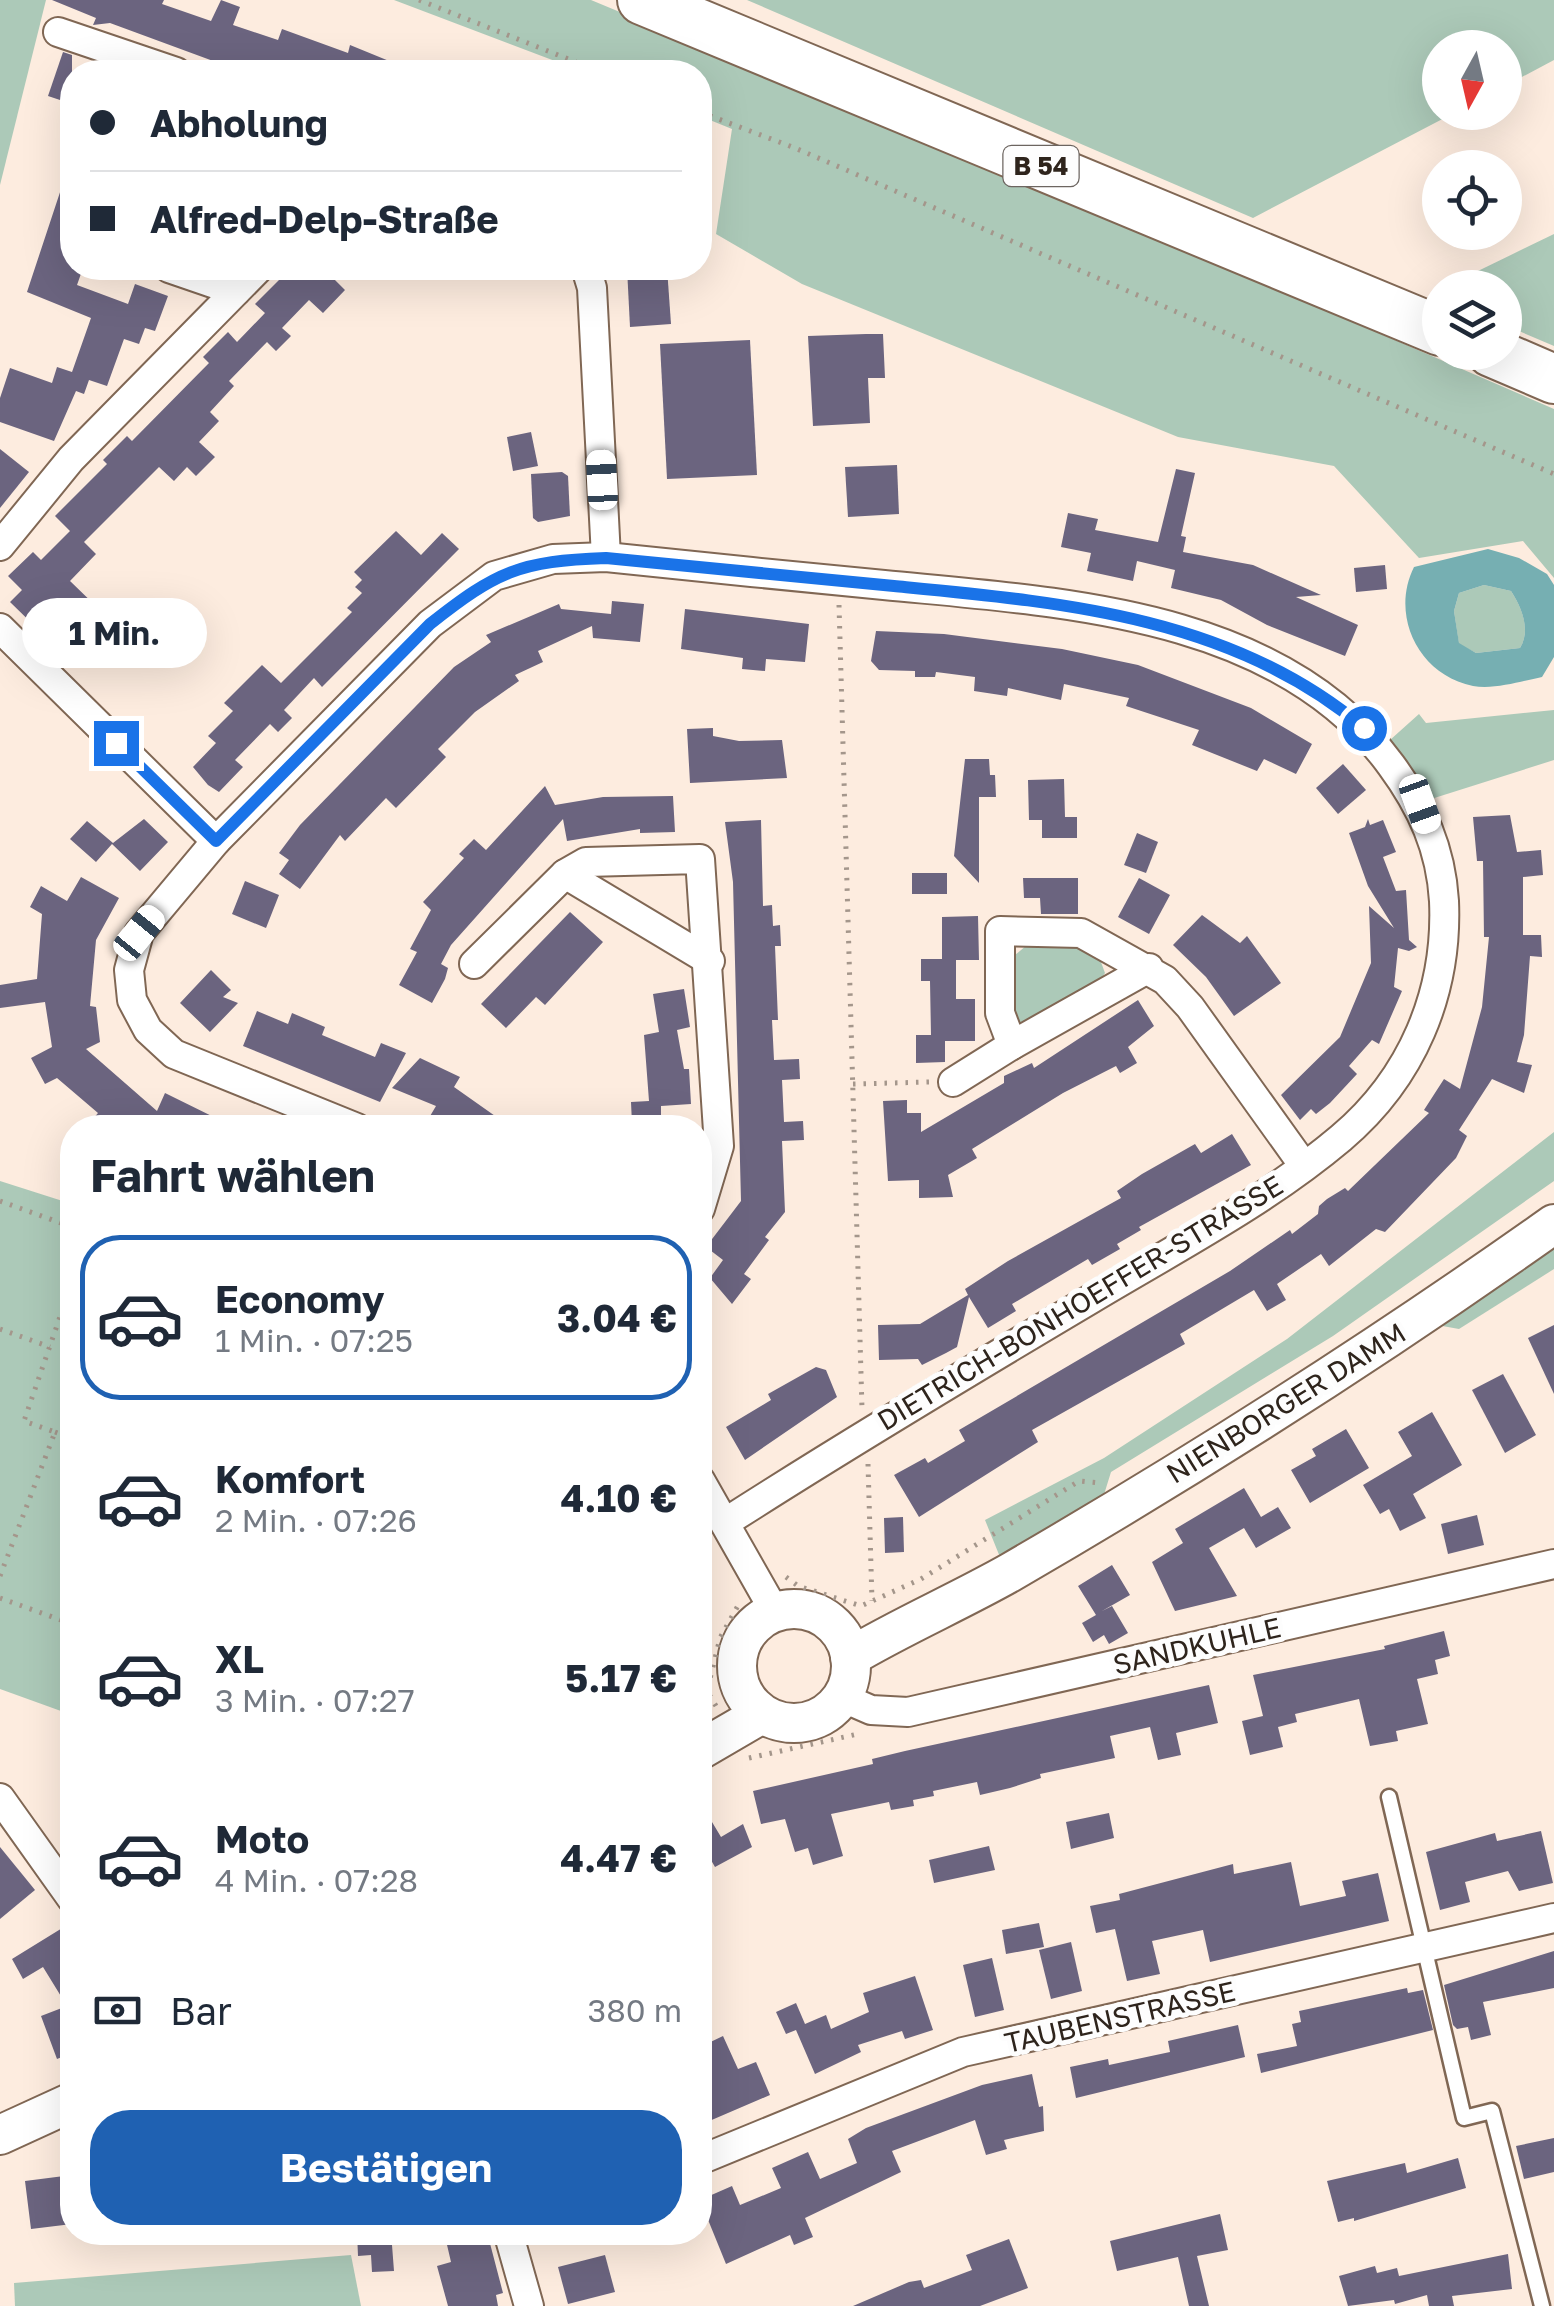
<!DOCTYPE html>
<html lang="de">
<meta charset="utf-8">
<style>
body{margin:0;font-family:"Golos Text",sans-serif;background:#f2f2f3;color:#1f2937;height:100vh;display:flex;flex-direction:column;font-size:38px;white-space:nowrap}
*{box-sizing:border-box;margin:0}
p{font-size:32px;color:#747a83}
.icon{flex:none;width:55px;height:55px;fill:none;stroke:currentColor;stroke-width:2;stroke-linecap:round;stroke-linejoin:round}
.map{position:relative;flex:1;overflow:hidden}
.sheet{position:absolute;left:60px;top:1115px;width:652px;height:1130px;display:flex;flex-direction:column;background:#fff;border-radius:40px;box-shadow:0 10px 40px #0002}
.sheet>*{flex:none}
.hud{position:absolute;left:60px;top:60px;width:652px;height:220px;border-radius:40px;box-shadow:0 10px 40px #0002;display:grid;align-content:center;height:220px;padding:0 30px;background:#fff}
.needle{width:65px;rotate:188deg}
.tools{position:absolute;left:1422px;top:30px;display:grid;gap:20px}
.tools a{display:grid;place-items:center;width:100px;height:100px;border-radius:50%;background:#fff;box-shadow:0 10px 40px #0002;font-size:50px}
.end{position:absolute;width:45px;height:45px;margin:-22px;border:12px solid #1a73e8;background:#fff;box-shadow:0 0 0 5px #fff}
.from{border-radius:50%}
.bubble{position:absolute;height:70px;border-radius:35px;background:#fff;box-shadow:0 10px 40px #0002;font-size:32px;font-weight:700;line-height:70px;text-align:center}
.car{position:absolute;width:30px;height:60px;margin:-30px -15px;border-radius:12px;box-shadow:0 0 8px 2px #0007;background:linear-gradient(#fff 24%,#345 0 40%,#fff 0 76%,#345 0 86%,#fff 0)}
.hud b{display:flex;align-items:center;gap:35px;height:95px;font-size:38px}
.hud b+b{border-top:2px solid #e0e1e3}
.hud i{width:25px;height:25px;background:#1f2937}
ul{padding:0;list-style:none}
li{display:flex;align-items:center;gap:30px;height:165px;margin:0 20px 15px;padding:0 10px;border:5px solid transparent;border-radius:40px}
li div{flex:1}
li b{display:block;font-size:38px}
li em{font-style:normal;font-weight:700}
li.current{border-color:#1f61b2}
li>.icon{width:90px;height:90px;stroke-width:1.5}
h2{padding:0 30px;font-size:45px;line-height:120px}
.pay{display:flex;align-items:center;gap:25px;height:110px;padding:0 30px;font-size:38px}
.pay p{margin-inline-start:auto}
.action{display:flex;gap:20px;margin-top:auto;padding:20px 30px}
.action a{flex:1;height:115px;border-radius:40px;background:#1f61b2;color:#fff;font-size:40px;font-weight:700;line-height:115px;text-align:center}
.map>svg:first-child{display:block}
</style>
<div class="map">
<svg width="1554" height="2306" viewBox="0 0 1554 2306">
<rect width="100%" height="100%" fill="#fdecdf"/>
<!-- green -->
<g fill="#acc9b8">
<polygon points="0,0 46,0 0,185"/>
<polygon points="394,0 591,0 1081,204 1554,409 1554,578 1523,541 1419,558 1334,466 1178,437 802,284 716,234 732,129 700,116 700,72 584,72"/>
<polygon points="747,0 1554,0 1554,60 1505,86 1505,48 1440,48 1440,112 1454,113 1253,218"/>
<polygon points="1554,234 1554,346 1505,325 1505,288 1445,287"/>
<path d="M1484,585L1511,591C1522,608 1531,630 1520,648L1476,653L1459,644L1454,611L1459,593Z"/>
<polygon points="1554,710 1554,760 1428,800 1390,740 1419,714 1426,723"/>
<path d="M1027,945L1075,946L1098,954L1105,973C1090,997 1049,1020 1020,1022L1011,1006L1009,960Z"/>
<polygon points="1554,1132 1554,1181 1333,1336 1111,1472 1102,1501 1004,1567 985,1520 1104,1458 1287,1339"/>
<polygon points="0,1181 72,1204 72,1715 0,1689"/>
<polygon points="1554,1247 1554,1269 1459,1329 1437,1325"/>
<polygon points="351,2255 361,2306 15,2306 14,2283"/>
</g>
<!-- water -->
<path fill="#76afb2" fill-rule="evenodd" d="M1488,549L1519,558L1547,574L1554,585V657L1542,677C1522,681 1494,690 1473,686C1418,675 1390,615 1414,567ZM1484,585L1511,591C1522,608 1531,630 1520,648L1476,653L1459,643L1454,611L1459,593Z"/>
<!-- building -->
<g fill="#6b647f">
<polygon points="52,0 164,0 162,4 211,21 221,0 240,7 233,25 278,40 282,29 348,53 350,45 416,72 243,72 110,23 93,25 96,18"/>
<polygon points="63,52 72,55 72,104 48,96"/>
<polygon points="70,162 72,268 83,268 77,285 128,304 135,284 168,296 155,331 145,328 139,344 124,339 107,386 89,380 84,394 76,391 54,441 0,422 0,398 10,368 52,383 57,367 72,372 91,318 27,292"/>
<polygon points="291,268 343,268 333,278 345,290 323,313 309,300 282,328 291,336 276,351 267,342 229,381 234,386 210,412 219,421 199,442 215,457 196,476 187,467 174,481 159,467 84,542 96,554 70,581 101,611 77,635 66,625 50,641 10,602 22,590 8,576 33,552 41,560 70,531 55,516 107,464 103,460 127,436 132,441 209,363 203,357 228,332 237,342 265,313 255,304"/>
<polygon points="627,268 667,268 671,324 630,327"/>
<polygon points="866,334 883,334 885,378 868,378 870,423 813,426 808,336"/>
<polygon points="750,340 757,475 667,479 660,344"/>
<polygon points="531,432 538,466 513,471 507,437"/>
<polygon points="0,449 29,472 0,508"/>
<polygon points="897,465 899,514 848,517 845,467"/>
<polygon points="1176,469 1195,473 1181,536 1186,537 1183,552 1253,565 1321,595 1296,597 1358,625 1345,656 1267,625 1221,600 1171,588 1175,570 1137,561 1133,581 1087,571 1091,553 1061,547 1068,513 1098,519 1095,530 1158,542"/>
<polygon points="562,472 568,476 570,516 538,522 533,518 531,474"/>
<polygon points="396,531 421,555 442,533 459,549 322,687 314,678 284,710 292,718 278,732 270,724 235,760 243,767 219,792 208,785 193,767 216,743 208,736 233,711 224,703 262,665 281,683 352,612 347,608 362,593 355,587 362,580 354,572"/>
<polygon points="1385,565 1387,589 1356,592 1354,568"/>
<polygon points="612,601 644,604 640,642 593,638 592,626 538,651 543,662 515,675 519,681 475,712 438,749 446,757 396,808 386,798 345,841 340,835 300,889 279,874 289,860 279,853 300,825 454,667 491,642 486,635 559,604 561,609 611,614"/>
<polygon points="685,609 809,624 805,662 766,659 765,671 742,669 743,658 681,649"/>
<polygon points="876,631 944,634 1062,649 1138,665 1251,708 1312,744 1296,774 1264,759 1257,771 1192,745 1199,730 1126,706 1129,698 1064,684 1061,700 1008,688 1007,696 974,691 975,677 936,672 935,677 915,677 915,671 879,670 871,661"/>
<polygon points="713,728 713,736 739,741 782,740 787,778 690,783 687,729"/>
<polygon points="965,759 989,759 990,775 995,775 996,797 979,797 979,883 954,856"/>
<polygon points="1343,764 1366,790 1338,814 1316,788"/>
<polygon points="1064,779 1065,817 1077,817 1077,838 1042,838 1042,820 1029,820 1028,780"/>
<polygon points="545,786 555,805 603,797 673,796 675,832 640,833 640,829 567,841 563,819 451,945 441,964 448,968 445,979 432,1003 399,985 417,952 410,949 431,910 423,902 464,858 459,854 474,839 486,850"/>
<polygon points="1510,815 1517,852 1541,850 1543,875 1523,877 1523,935 1541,935 1542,957 1530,956 1524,1035 1517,1062 1532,1065 1524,1093 1492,1079 1459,1130 1467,1136 1456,1158 1385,1232 1376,1229 1329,1266 1321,1254 1277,1284 1286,1300 1267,1311 1254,1290 1180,1334 1185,1344 1032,1430 1038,1442 919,1517 894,1475 925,1458 928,1463 965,1441 959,1430 1230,1271 1290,1230 1292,1234 1318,1214 1319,1206 1327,1199 1345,1188 1348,1191 1429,1113 1424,1110 1444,1079 1460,1089 1482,1007 1489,937 1484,937 1483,861 1477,861 1473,817"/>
<polygon points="144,819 168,842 140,871 112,844 96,862 70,839 87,821 113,843"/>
<polygon points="1368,819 1370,825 1383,820 1396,852 1383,857 1396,891 1406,890 1409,940 1417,947 1409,951 1398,948 1394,987 1402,991 1379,1044 1372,1040 1349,1066 1357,1074 1330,1103 1316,1114 1311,1109 1300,1120 1281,1095 1340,1037 1371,963 1369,906 1394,928 1368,886 1349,833 1365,827"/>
<polygon points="761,820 763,906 772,905 773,926 780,925 781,946 775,946 778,1020 772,1020 774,1060 799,1059 800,1079 782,1080 784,1122 803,1121 804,1140 782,1141 785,1212 765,1237 769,1240 744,1274 751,1279 732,1304 710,1278 723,1260 706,1247 741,1201 733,882 725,822"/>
<polygon points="1137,833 1158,842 1146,873 1124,865"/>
<rect x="912" y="873" width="35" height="21"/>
<polygon points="81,877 119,898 96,940 90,1006 96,1007 100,1042 86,1049 157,1111 165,1093 236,1128 135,1128 125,1122 121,1128 85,1128 98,1113 57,1078 45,1084 31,1058 52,1047 45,1002 0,1008 0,985 37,979 42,914 30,907 41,886 67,901"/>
<polygon points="1023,878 1078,878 1078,914 1041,914 1040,898 1024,898"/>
<polygon points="1139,878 1170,895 1149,934 1118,917"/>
<polygon points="245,881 279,895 266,928 232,914"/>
<polygon points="570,912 603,942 545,1005 536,997 506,1028 481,1004"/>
<polygon points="1202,915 1240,943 1247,936 1281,983 1234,1016 1206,977 1173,945"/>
<polygon points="978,916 979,960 956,960 956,999 975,999 975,1041 945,1041 945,1062 916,1063 916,1035 931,1035 930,981 921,981 921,959 942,959 942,917"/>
<polygon points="211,970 231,990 223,997 238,1003 210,1032 180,1003"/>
<polygon points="684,989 690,1027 677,1030 684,1069 689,1069 691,1104 661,1106 661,1122 632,1124 631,1102 649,1101 644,1035 659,1032 653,994"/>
<polygon points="1138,1000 1154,1026 1128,1047 1137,1063 1120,1073 1116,1066 1063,1093 972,1149 977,1158 948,1175 953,1197 919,1198 919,1180 888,1181 883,1101 907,1100 907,1113 921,1113 921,1132 1004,1083 1004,1076 1032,1063 1034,1068"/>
<polygon points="257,1011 288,1024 292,1013 325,1027 322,1035 375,1057 381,1043 406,1053 380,1102 243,1046"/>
<polygon points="420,1058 460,1077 454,1087 512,1128 423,1128 436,1106 392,1088"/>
<polygon points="1232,1134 1251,1165 1139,1227 1141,1230 1117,1244 1120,1249 1092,1265 1088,1259 1012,1304 1016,1311 988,1328 969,1297 957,1347 946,1353 922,1365 918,1359 879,1360 878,1325 920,1324 968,1295 965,1289 1008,1261 1121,1198 1117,1191 1142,1174 1195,1144 1201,1153"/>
<polygon points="1554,1325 1554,1394 1528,1338"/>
<polygon points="816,1367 826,1370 837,1397 745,1460 726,1427 771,1400 768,1394"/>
<polygon points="1503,1374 1536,1435 1505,1453 1472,1390"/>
<polygon points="1432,1412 1462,1465 1413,1494 1426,1518 1400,1531 1389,1509 1380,1514 1363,1485 1412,1456 1398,1432"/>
<polygon points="1346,1429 1369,1468 1310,1503 1291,1470 1316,1456 1312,1449"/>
<polygon points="1244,1488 1261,1517 1278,1507 1291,1528 1256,1548 1244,1528 1209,1548 1237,1596 1175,1611 1152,1562 1183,1543 1175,1529"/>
<polygon points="1477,1515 1484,1545 1448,1554 1441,1524"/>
<polygon points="903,1517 904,1552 885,1553 884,1518"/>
<polygon points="1112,1565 1130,1595 1102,1611 1112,1606 1128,1633 1109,1644 1104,1635 1093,1642 1082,1623 1096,1615 1078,1586"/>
<polygon points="1444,1631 1450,1656 1435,1660 1438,1674 1417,1679 1428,1724 1396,1731 1398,1741 1370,1746 1359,1699 1295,1714 1297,1722 1278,1727 1283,1747 1250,1755 1242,1721 1263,1716 1253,1675 1385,1649 1384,1646"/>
<polygon points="1209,1685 1218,1723 1176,1733 1181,1755 1158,1760 1150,1727 1110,1736 1115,1758 1040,1774 1041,1778 1010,1788 980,1795 977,1782 933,1791 934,1796 913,1800 914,1806 891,1810 889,1802 831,1814 843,1856 813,1865 808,1848 795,1852 785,1819 761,1824 753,1791 873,1764 872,1759 905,1751"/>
<polygon points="700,1802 721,1837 743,1824 752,1847 715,1867 700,1841"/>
<polygon points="1109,1813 1114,1838 1071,1849 1066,1822"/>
<polygon points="1541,1831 1553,1883 1519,1891 1508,1871 1465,1882 1470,1902 1440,1910 1426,1852 1495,1833 1497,1841"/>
<polygon points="989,1846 995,1870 934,1883 929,1860"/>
<polygon points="0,1847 35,1890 0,1919"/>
<polygon points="1291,1862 1300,1906 1346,1896 1342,1881 1378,1873 1389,1921 1210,1962 1203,1930 1152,1941 1160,1974 1127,1981 1115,1929 1096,1933 1090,1906 1120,1900 1119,1894 1233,1864 1234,1874"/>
<polygon points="72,1922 72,2053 57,2059 41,2016 67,2006 43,1967 23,1979 12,1959"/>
<polygon points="1039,1923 1044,1947 1006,1954 1002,1930"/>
<polygon points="1071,1942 1082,1991 1051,1999 1039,1950"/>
<polygon points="1554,1951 1554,1988 1483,2002 1491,2035 1471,2040 1468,2027 1457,2029 1453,2025 1444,1985"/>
<polygon points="992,1958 1004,2010 975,2017 963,1965"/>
<polygon points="915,1976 933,2030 905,2039 902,2031 858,2045 861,2052 815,2074 796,2030 786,2034 776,2012 796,2003 805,2024 826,2015 831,2029 869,2012 863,1993"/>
<polygon points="1407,1988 1408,1993 1423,1990 1433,2030 1261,2073 1257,2054 1297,2046 1292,2024 1301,2022 1299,2011"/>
<polygon points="1238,2025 1245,2057 1076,2098 1070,2067 1108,2059 1109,2065 1170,2052 1168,2041"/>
<polygon points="723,2036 738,2069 756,2062 770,2095 700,2125 700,2047"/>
<polygon points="1032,2074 1039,2107 1043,2106 1044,2131 1004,2140 1007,2149 986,2155 975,2120 892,2151 901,2172 805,2218 813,2237 794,2245 790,2235 726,2264 700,2200 732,2186 740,2205 781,2188 772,2168 808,2152 820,2179 857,2163 848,2139 866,2128 982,2085"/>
<polygon points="1554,2138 1554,2172 1524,2179 1516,2146"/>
<polygon points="1458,2158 1466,2188 1354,2221 1354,2218 1338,2222 1327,2181 1405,2163 1407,2173"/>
<polygon points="72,2175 72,2224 31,2229 25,2181"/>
<polygon points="1220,2214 1228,2250 1197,2256 1209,2306 1189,2306 1178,2257 1117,2271 1110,2241"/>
<polygon points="357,2232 391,2232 394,2271 372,2272 371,2255 358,2256"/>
<polygon points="444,2232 487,2232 503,2293 496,2295 498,2306 448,2306 437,2266 451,2262"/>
<polygon points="1009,2239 1028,2288 980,2306 853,2306 909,2282 921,2280 924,2288 972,2270 966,2255"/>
<polygon points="1508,2254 1512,2289 1452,2296 1454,2306 1429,2306 1427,2295 1395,2304 1394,2300 1348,2306 1339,2276 1375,2266 1377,2273 1397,2268 1399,2276"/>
<polygon points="605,2255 615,2292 568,2304 558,2267"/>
</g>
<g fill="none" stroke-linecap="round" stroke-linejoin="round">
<defs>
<polyline id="lane" points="1389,1797 1464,2118 1492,2111 1542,2306"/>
<g id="street">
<polyline points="58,32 176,72"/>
<polyline points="169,268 236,291"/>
<polyline points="586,268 592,288 606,557"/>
<polyline points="0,546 71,459 259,268"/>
<polyline points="0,628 216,841"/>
<polyline points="565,874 710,961"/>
<polyline points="474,964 565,874 586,862 700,859 719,1146 700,1209"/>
<polyline points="1149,968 1012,1045 1000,1013 1000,931 1081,933 1165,980 1190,1007 1304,1166"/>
<polyline points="953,1082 1012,1045"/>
<path d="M357,1128L174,1054L148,1030L132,1000L129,970L139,933L216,841L430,624L494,576L553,559L606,557C699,567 791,576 884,585C1058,602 1279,611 1391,765C1422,807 1441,849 1444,901C1448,993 1412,1078 1341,1138C1265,1202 1176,1248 1091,1299C968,1372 846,1445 726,1522"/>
<polyline points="700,1480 775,1612"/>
<polyline points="841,1697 871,1710 908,1712 1554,1564"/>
<polyline points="0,1798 72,1899"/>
<polyline points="700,2160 963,2052 1554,1918"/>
<polyline points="508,2232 529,2306"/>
</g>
<g id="secondary">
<circle cx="794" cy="1666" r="57"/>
<path d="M850,1657C902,1626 958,1602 1011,1572C1197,1464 1379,1348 1554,1224"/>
<polyline points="700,1750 762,1714"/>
<polyline points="0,2135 72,2102"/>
</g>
<g id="highway">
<polyline points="642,0 1440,331"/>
<polyline points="1491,352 1554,379"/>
</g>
</defs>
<!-- lane casing -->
<use href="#lane" stroke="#806754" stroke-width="19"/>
<!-- street casing -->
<use href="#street" stroke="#806754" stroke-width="32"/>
<!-- secondary casing -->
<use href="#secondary" stroke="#806754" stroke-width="42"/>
<!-- highway casing -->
<use href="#highway" stroke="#806754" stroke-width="52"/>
<!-- path -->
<g stroke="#a4968b" stroke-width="5" stroke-dasharray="2.5 8" stroke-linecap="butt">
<polyline points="419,0 601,72"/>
<polyline points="700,112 795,148 1554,474"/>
<polyline points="839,605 862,1409"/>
<polyline points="853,1084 930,1082"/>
<polyline points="0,1201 72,1227"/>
<polyline points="0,1329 50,1347"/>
<polyline points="55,1432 72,1438"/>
<polyline points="868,1464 872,1601"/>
<polyline points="0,1576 55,1432 24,1421 72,1282"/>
<polyline points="786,1577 798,1586 861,1606 921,1579 1079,1481 1100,1483"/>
<polyline points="0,1598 72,1624"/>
<polyline points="716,1706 707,1691 720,1638 740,1602"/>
<polyline points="749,1758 858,1734"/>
</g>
<!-- lane -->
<use href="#lane" stroke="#fff" stroke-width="14"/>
<!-- street -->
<use href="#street" stroke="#fff" stroke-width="28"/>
<!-- secondary -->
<use href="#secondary" stroke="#fff" stroke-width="38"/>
<!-- highway -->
<use href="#highway" stroke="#fff" stroke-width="48"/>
</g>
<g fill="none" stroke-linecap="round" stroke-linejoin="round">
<!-- route -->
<path stroke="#1a73e8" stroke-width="12" d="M116,743L216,841L430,624C497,571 520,561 606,558C702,567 798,576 894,586C1060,602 1232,616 1364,728"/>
</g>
<g text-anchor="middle" stroke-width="10" stroke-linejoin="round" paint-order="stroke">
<!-- shield labels -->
<rect fill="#fdfdfd" stroke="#6c6560" stroke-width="2.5" x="1003.5" y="146" width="75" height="40" rx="8"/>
<g font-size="25" font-weight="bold" fill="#2e241c">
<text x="1041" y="175">B 54</text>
</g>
<!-- street labels -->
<g font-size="28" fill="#2e241c" stroke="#fdfdfd">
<text transform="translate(1080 1303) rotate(-31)" y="10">DIETRICH-BONHOEFFER-STRASSE</text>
<text transform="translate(1286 1403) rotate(-32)" y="10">NIENBORGER DAMM</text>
<text transform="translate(1197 1646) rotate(-13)" y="10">SANDKUHLE</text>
<text transform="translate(1120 2017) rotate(-13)" y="10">TAUBENSTRASSE</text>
</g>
</g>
</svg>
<div class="tools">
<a><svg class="needle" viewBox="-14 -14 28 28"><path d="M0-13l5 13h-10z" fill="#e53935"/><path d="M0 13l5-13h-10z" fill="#747a83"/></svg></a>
<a><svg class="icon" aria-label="locate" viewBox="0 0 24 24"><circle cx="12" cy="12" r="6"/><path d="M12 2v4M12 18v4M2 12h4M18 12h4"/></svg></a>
<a><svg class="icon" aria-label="layers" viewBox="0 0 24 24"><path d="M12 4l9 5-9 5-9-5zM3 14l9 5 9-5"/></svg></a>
</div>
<i class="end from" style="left:1364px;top:728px"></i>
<i class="end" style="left:116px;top:743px"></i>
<div class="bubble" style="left:22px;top:598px;width:185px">1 Min.</div>
<i class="car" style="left:602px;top:480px;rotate:357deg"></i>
<i class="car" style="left:1420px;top:804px;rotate:160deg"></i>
<i class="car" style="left:139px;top:933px;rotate:39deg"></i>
<div class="hud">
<b><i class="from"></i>Abholung</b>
<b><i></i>Alfred-Delp-Straße</b>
</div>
<section class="sheet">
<h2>Fahrt wählen</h2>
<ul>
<li class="current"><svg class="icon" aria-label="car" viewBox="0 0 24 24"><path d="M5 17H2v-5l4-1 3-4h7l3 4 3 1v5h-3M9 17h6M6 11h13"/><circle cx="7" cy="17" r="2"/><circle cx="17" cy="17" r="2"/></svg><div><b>Economy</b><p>1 Min. · 07:25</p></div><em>3.04 €</em></li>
<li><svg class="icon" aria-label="car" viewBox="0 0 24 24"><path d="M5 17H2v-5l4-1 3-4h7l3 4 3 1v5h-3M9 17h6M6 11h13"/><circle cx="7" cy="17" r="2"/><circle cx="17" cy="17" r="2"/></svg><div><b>Komfort</b><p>2 Min. · 07:26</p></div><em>4.10 €</em></li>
<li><svg class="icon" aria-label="car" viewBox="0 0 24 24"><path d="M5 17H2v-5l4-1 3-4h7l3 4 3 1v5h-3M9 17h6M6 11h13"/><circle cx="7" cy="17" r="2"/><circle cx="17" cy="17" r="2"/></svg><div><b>XL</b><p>3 Min. · 07:27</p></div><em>5.17 €</em></li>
<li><svg class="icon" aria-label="car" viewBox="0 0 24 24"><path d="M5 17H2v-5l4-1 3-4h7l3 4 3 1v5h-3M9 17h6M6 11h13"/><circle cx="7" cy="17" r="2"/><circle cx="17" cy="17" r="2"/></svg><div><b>Moto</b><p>4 Min. · 07:28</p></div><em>4.47 €</em></li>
</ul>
<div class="pay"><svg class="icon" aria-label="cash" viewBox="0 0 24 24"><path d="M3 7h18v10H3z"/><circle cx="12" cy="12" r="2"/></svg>Bar<p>380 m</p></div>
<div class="action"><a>Bestätigen</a></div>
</section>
</div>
